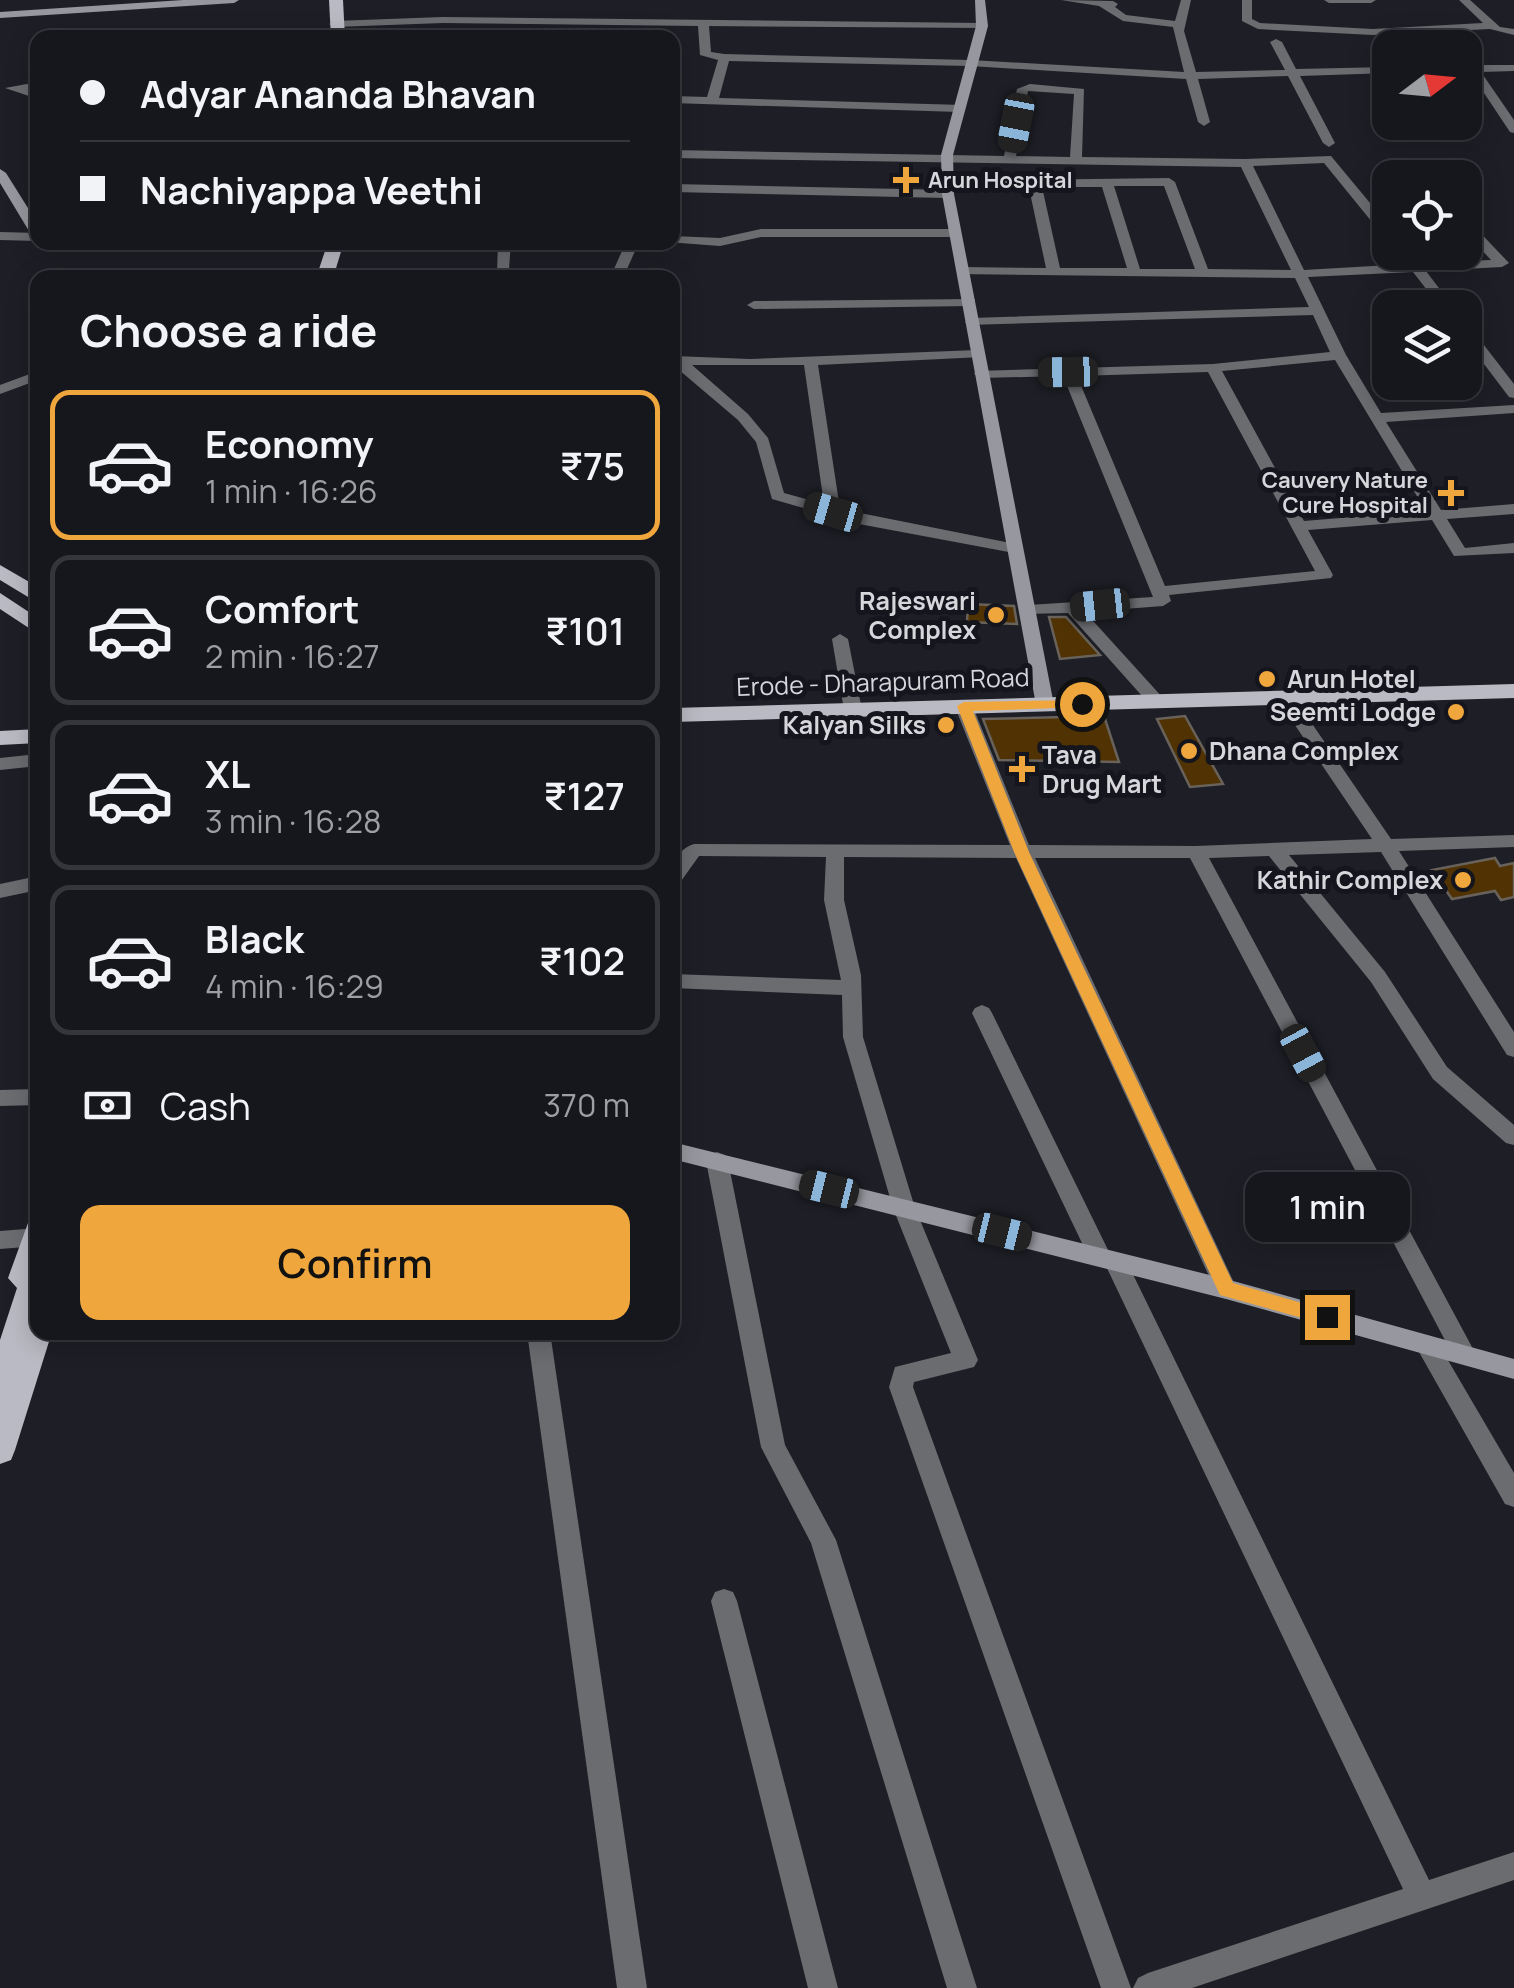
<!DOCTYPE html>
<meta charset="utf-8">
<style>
body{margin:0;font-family:Manrope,sans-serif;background:#1f2025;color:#f1f3f6;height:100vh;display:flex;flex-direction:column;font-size:38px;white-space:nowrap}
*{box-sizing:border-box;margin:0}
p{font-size:32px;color:#9e9fa3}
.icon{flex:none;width:55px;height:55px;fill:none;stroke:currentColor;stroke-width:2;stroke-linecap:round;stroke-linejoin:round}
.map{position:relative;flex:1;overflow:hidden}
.drawer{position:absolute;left:30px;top:270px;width:650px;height:1070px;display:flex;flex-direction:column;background:#16171c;border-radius:20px;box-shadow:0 5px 25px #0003,0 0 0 2px #35363b}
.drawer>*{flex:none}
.banner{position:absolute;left:30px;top:30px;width:650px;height:220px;border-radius:20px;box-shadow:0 5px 25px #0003,0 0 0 2px #35363b;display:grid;align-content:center;height:220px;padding:0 50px;background:#16171c}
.needle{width:65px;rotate:74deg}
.tools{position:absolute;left:1372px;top:30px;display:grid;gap:20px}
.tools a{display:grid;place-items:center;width:110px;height:110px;border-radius:20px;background:#16171c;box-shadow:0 5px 25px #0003,0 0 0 2px #35363b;font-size:50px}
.end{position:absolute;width:45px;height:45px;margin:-22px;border:12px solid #efa73d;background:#111;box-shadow:0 0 0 5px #111}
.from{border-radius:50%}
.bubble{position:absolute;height:70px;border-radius:20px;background:#16171c;box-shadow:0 5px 25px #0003,0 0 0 2px #35363b;font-size:32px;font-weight:600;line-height:70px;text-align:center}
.car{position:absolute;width:30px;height:60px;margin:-30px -15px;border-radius:12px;box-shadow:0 0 8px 2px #0007;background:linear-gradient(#222 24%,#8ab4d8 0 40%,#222 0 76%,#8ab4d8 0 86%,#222 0)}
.banner b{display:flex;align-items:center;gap:35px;height:95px;font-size:38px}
.banner b+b{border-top:2px solid #35363b}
.banner i{width:25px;height:25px;background:#f1f3f6}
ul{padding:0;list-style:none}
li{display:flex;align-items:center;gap:30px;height:150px;margin:0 20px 15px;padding:0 30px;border:5px solid #35363b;border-radius:20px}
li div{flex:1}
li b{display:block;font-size:38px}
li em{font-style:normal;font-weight:600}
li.on{border-color:#efa73d}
li>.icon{width:90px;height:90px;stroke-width:1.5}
h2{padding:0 50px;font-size:45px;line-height:120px}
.pay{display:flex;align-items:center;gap:25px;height:110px;padding:0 50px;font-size:38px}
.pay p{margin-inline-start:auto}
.button{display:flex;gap:20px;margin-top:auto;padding:20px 50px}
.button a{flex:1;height:115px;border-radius:20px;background:#efa73d;color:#111;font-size:40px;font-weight:600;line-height:115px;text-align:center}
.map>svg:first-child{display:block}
</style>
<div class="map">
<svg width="1514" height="1988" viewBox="0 0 1514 1988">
<rect width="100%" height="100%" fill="#1e1f26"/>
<!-- building -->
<g fill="#503203" stroke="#68625a" stroke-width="2.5">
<polygon points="968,604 1014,606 1017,624 967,622"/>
<polygon points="1049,617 1066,617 1100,655 1060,659"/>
<polygon points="1104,716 1119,762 999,760 983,719"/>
<polygon points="1185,716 1223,784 1190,787 1157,719"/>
<polygon points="1495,858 1500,866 1514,863 1514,897 1501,900 1495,891 1452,899 1432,870"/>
</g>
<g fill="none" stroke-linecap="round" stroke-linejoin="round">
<!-- street -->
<g fill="#6b6c70" fill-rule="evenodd">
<polygon points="1061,0 1113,1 1118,4 1115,7 1126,15 1175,21 1181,0 1191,0 1184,31 1196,72 1285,70 1270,42 1276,39 1282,42 1296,69 1390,67 1390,73 1300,76 1335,143 1329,147 1323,143 1288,76 1198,79 1210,122 1204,126 1198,122 1186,79 970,66 729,61 719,98 963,105 965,108 959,112 672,103 672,96 707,97 718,60 700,55 698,26 443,23 335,27 329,24 335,21 443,17 982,23 988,26 986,28 709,26 711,52 724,54 970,60 1184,72 1173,27 1123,21 1099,6"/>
<polygon points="1242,0 1252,0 1252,19 1260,23 1373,29 1483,23 1459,0 1470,0 1500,27 1514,29 1514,35 1490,29 1373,35 1258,29 1242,21"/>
<polygon points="1324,0 1376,0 1371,3 1329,3"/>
<polygon points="1465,54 1476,65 1514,65 1514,71 1481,72 1514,120 1514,133 1510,132 1470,72 1465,72"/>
<polygon points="38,82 38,89 29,90 38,92 38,99 5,88"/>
<path d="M1030,84L1084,89L1082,157L1245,159L1331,156L1390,227V239L1385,238L1324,163L1253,166L1304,270L1407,264L1398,252H1411L1420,263L1491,260L1465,232V221L1470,222L1509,263L1502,267L1426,271L1454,308H1441L1413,272L1308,277L1346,355L1381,413L1514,405V413L1386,422L1441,510L1514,504V514L1447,519L1465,548L1514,543V553L1454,556L1432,520L1308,530L1333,575L1331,578L1169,595L1171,601L1163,606L1085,612L1163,698L1166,702L1163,706H1151L1068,613L1023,614V606L1029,605L1153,597L1063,376L981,378L974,374L976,371L1213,364L1330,352L1313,315L967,325L965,322L972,318L1309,307L1295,278L958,274V268L963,267L1046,268L1029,188L947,189L941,185L947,181L1169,178L1175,182L1208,269L1291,270L1241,167L672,158V150L1004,156L1017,89ZM1028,91L1074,94L1070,157L1016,156ZM1114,186H1164L1195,269H1140ZM1042,187H1102L1127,268H1060ZM1335,360L1426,511L1304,521L1222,371ZM1208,372L1315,571L1165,586L1077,376Z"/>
<polygon points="1409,122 1421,122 1429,135 1427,138 1419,138"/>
<polygon points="1408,168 1421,178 1407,178 1402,172"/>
<polygon points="672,184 948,190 954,194 948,198 672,192"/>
<polygon points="761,229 953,229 959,233 953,237 761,237 720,246 667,242 672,242 672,236 720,238"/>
<polygon points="0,232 38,233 38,241 0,240"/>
<polygon points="498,242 511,242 509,269 556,278 497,275"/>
<polygon points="626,242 639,242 623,278 610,278"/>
<polygon points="975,299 975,305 970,306 754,309 747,305 754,301"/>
<polygon points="36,300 38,308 31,307 31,301"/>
<polygon points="1465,326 1470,327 1514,384 1514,398 1509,397 1465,339"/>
<path d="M977,350L984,354L982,357L818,365L840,509L1020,545V551L1014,553L859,524L772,499L756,442L738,420L672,364L674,356L750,359ZM692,365H804L824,504L784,493L768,438L748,414Z"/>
<polygon points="38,371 38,380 0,394 0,385"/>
<polygon points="840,634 848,639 862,710 853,716 844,710 832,639"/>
<path d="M1285,691L1291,693L1391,839L1514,835V847L1399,851L1514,1032V1057L1507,1055L1381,852L1289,855L1385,972L1447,1067L1514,1125V1145L1506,1143L1433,1079L1371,982L1269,856L1209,858L1472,1347L1476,1354L1472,1361L1464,1364L1456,1361L1190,858H1035L1237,1289L1234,1296L1226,1299L1218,1296L1215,1289L1016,858L844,857V900L861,975L863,1037L915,1208L978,1360L974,1367L914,1382L913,1387L1131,1988H1101L889,1387L895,1367L951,1353L893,1208L843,1037L842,995L672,988V974L841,980L824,900L826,857L699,856L679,884L672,886C672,868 675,850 694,844L1010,845L955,707L964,701L973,707L1029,845L1196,846L1372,839L1276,697Z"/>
<polygon points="38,754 38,766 0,770 0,758"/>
<polygon points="38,876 38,890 0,898 0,884"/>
<polygon points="982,1005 989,1008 992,1013 1110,1254 1123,1254 1429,1880 1514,1852 1514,1880 1192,1988 1133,1988 1138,1978 1148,1973 1403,1889 1105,1264 1092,1264 972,1013 975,1008"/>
<polygon points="38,1089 38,1105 0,1106 0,1090"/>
<polygon points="717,1152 725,1155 728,1161 785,1445 836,1540 977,1988 947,1988 811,1543 761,1447 706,1161 709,1155"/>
<polygon points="38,1228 38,1246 0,1249 0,1231"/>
<polygon points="527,1332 550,1332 647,1988 617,1988"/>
<polygon points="1427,1335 1435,1338 1514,1473 1514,1507 1505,1504 1419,1352 1415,1345 1419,1338"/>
<polygon points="724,1589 733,1592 737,1601 838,1988 808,1988 711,1601 715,1592"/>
</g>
<!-- secondary -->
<g fill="#97989f" fill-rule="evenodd">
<polygon points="183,0 239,0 234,3 0,18 0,12"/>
<polygon points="975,0 985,0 988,26 953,155 954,194 1054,705 1045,711 1036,705 942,194 941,155 976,26"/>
<polygon points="0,169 6,173 38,224 38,240 32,236 0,183"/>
<polygon points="672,1142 1226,1279 1514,1359 1514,1379 1226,1299 672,1159"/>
</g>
<!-- primary -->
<g fill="#b9bac3" fill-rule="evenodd">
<polygon points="329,0 343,0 345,38 331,38"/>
<polygon points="328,242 344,242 333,278 316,278"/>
<polygon points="0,565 38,587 38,603 0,580"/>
<polygon points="0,593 38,618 38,634 0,609"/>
<polygon points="1514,684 1514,698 672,722 672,708"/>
<polygon points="38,729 38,743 0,745 0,731"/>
<polygon points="38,1220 35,1321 38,1332 52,1332 15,1450 11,1460 0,1464 0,1340 17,1288 8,1278 28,1223"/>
</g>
</g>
<!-- route -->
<polygon fill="#efa73d" points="1082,700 1090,704 1087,707 973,711 1029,852 1233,1283 1333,1312 1333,1323 1327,1325 1220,1295 1014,852 957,706 964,702"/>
<!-- markers -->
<g fill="#efa73d" stroke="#15151d" stroke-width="4">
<path d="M901 165h10v10h10v10h-10v10h-10v-10h-10v-10h10z"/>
<path d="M1446 478h10v10h10v10h-10v10h-10v-10h-10v-10h10z"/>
<circle cx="996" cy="615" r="10"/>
<circle cx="1267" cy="679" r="10"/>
<circle cx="1456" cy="712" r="10"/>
<circle cx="946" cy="725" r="10"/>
<circle cx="1189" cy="751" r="10"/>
<path d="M1017 754h10v10h10v10h-10v10h-10v-10h-10v-10h10z"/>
<circle cx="1463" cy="880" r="10"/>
</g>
<g text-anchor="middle" stroke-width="10" stroke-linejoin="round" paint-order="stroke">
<!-- far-poi labels -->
<g font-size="22" font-weight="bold" fill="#d6d6db" stroke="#15151d" text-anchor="start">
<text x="928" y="188">Arun Hospital</text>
<text x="1428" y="488" text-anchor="end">Cauvery Nature<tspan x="1428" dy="25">Cure Hospital</tspan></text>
</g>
<!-- poi labels -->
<g font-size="25" font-weight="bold" fill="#d6d6db" stroke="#15151d" text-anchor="end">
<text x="976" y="610">Rajeswari<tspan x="976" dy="29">Complex</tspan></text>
<text x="1287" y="688" text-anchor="start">Arun Hotel</text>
<text x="1436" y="721">Seemti Lodge</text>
<text x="926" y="734">Kalyan Silks</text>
<text x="1209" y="760" text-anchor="start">Dhana Complex</text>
<text x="1042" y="764" text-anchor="start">Tava<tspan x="1042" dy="29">Drug Mart</tspan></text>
<text x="1443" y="889">Kathir Complex</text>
</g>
<!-- street labels -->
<g font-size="25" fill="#d6d6db" stroke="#15151d">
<text transform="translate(883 682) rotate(-2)" y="9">Erode - Dharapuram Road</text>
</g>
</g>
</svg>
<div class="tools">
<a><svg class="needle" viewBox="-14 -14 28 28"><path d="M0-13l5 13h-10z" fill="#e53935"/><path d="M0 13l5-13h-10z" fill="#9e9fa3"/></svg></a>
<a><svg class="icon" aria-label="locate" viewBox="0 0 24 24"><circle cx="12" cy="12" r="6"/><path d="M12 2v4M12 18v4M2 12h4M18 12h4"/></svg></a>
<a><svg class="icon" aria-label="layers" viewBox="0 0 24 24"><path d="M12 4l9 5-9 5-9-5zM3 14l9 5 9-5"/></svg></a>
</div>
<i class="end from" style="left:1082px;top:704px"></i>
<i class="end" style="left:1327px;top:1317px"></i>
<div class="bubble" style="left:1245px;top:1172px;width:165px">1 min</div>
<i class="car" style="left:1016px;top:123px;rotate:191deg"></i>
<i class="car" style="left:1068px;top:372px;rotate:269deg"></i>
<i class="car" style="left:833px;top:512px;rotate:286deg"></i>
<i class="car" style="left:1100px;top:605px;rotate:264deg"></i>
<i class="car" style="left:1303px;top:1053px;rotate:152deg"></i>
<i class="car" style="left:829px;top:1189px;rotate:284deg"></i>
<i class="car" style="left:1002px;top:1232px;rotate:104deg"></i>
<div class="banner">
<b><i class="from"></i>Adyar Ananda Bhavan</b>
<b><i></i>Nachiyappa Veethi</b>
</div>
<section class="drawer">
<h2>Choose a ride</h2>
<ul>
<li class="on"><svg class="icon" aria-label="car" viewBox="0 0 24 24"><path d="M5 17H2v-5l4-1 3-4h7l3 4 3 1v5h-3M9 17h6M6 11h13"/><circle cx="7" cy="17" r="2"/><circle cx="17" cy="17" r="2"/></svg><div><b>Economy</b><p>1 min · 16:26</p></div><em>₹75</em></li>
<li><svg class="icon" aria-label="car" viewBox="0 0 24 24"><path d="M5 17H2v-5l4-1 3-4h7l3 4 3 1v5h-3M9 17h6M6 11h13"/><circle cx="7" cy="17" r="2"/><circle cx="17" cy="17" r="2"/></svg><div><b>Comfort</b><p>2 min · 16:27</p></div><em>₹101</em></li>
<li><svg class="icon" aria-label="car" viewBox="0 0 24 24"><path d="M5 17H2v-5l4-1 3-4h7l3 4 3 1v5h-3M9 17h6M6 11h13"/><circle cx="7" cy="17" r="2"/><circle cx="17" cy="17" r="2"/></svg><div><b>XL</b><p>3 min · 16:28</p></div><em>₹127</em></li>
<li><svg class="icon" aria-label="car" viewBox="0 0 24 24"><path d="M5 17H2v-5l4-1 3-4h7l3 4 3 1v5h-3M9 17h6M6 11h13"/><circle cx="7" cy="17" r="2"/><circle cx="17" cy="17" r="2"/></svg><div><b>Black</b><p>4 min · 16:29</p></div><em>₹102</em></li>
</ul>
<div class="pay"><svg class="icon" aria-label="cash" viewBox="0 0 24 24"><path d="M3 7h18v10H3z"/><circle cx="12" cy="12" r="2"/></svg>Cash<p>370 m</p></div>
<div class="button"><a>Confirm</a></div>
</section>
</div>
